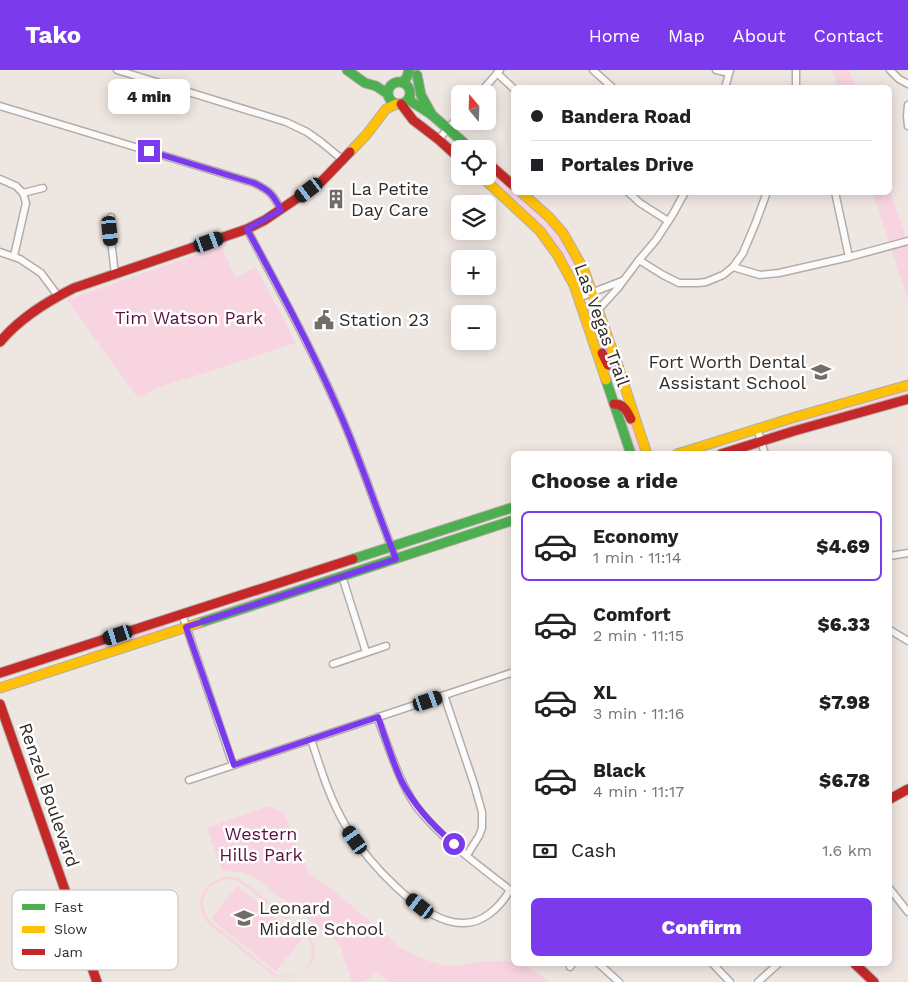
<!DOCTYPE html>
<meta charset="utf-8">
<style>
body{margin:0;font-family:"Work Sans",sans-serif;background:#f2f2f2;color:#202124;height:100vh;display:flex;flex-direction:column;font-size:19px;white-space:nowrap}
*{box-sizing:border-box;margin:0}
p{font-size:16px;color:#757577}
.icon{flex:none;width:28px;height:28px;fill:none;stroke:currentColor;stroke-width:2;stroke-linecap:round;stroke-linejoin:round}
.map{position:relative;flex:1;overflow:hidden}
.details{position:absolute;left:511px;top:381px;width:381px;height:515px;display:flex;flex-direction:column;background:#fff;border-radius:8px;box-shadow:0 2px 12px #0003}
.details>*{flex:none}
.top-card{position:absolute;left:511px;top:15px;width:381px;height:110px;border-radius:8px;box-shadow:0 2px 12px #0003;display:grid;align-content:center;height:110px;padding:0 20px;background:#fff}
.needle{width:32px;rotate:341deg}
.tools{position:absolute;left:451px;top:15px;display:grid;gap:10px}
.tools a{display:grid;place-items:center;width:45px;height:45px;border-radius:8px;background:#fff;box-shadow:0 2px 12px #0003;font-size:25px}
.end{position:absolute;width:22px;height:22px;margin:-11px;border:6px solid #7c3aed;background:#fff;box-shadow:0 0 0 2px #fff}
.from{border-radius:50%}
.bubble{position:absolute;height:35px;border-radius:8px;background:#fff;box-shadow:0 2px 12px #0003;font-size:16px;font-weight:800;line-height:35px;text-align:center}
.car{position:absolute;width:15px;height:30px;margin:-15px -8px;border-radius:6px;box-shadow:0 0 4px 1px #0007;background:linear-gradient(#222 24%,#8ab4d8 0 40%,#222 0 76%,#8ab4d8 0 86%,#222 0)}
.top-card b{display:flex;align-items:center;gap:18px;height:48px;font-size:19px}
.top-card b+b{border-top:1px solid #e0e0e0}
.top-card i{width:12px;height:12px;background:#202124}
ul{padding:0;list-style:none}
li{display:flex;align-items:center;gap:15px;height:70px;margin:0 10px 8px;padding:0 10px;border:2px solid transparent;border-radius:8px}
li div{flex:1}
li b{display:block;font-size:19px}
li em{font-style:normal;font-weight:800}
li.current{border-color:#7c3aed}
li>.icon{width:45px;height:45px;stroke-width:1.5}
h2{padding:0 20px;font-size:22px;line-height:60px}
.pay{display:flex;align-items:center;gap:12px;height:55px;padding:0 20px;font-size:19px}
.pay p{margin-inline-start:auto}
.cta{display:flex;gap:10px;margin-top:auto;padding:10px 20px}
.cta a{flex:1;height:58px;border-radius:8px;background:#7c3aed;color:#fff;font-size:20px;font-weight:800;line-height:58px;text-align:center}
header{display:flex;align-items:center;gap:30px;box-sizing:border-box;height:70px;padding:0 25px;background:#7c3aed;color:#fff}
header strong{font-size:24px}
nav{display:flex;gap:28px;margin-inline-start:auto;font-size:18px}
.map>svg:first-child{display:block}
</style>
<header>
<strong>Tako</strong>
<nav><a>Home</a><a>Map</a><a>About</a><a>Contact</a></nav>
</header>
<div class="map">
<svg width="908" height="912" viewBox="0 0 908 912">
<rect width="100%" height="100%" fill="#eee6e1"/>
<!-- green -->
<g fill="#f7d4e0" fill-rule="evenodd">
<polygon points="832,0 849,0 855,17 838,17"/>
<path d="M488,97L514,120V122L516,123C532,136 549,150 561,167C571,182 579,199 586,216L582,218L580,215L573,198L544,159L488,106Z"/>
<polygon points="890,121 908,174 908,230 873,123 890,122"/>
<polygon points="221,176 236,208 256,197 296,273 154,319 138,328 67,230"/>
<polygon points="587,231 599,260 607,275 613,293 603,282 584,233"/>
<polygon points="908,320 908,324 770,363 770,361 830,343 843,337"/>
<polygon points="621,339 627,343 638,366 644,384 635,384 621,342"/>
<polygon points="380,485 380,486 292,515 239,535 198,548 198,547 238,533 253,526"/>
<polygon points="166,555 168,558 88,584 88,581"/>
<path d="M269,736L284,743L309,803L341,827L401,878C415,886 435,895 452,896C457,897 465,894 471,893C485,891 499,890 514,892V894C527,894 538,904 549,912H388L377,902C369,910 364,912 352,912L339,873L257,809L242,802L222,801L207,758Z"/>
<path d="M230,807L238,808L246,813L305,861C330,884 305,912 274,906L211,856C190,837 202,808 230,807ZM229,809L237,811L244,815L306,866C323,889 301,912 275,904L210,851C195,833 207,811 229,809Z"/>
<polygon points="237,816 302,869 276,901 211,849"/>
</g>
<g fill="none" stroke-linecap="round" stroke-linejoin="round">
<defs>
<g id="street">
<polyline points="117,0 286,52 307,62 321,72 343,90"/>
<polyline points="593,0 613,18"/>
<polyline points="716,0 729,3"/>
<polyline points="796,0 796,18"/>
<polyline points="890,0 899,9 908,14"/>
<polyline points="497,3 514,19"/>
<polyline points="725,18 730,0"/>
<polyline points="479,24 500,0"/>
<polyline points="908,35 907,46 908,56"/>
<path d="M0,36L254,113C270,121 273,124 281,140"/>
<polyline points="438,70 460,45"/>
<polyline points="0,109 16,116 23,123 26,133 14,186"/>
<polyline points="628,122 640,133 668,151"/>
<polyline points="835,122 849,187"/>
<polyline points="23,123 43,118"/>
<polyline points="111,147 110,161 115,205"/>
<path d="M247,159C278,218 311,277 338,339C360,388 376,439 396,489"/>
<polyline points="0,182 20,189 41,203 58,226"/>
<polyline points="639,190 663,205 679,213 698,213 706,212 723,205 733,197 743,183 756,152 767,122"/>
<polyline points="733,197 760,205 779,203 849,187 908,171"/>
<polyline points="578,228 622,211"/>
<polyline points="598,240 618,218 639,190 656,170 673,144 685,122"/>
<polyline points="757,358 765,384"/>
<polyline points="890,486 908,483"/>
<polyline points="342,506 366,582"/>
<polyline points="182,544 233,695"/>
<polyline points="890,560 908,571"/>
<polyline points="333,594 386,576"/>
<polyline points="444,625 474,714 482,742 482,758 479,766 467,785"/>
<path d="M377,647C389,677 398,710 416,736C440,768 482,798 514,823"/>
<path d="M311,669C321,700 330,730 347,758C367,790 421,853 462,853C483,854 500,837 510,820"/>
<polyline points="189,710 514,602"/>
<polyline points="890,819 908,842"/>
<polyline points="599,894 619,912"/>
<polyline points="713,894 730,912"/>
<polyline points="570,897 572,894"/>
<polyline points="758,912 778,894"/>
</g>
<g id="fast">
<polyline points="347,0 365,13 376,16 388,24"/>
<polyline points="417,5 421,25 432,45"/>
<circle cx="399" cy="23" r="11"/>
<polyline points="403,12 407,7 409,0"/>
<polyline points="410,26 409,30 432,45 471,79"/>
<polyline points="606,310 631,384"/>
<polyline points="353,489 514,437"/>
<polyline points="199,553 514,450"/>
</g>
<g id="slow">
<polyline points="350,82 367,64 386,39 396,34"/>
<polyline points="481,106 540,161 558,186 574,215 606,310"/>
<polyline points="521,122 549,147 563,163 584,200 618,296 647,384"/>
<polyline points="677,384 792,348 908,315"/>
<polyline points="0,618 199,553"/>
</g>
<g id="jam">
<polyline points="401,34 413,50 439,70 460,89"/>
<polyline points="488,93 514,116"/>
<path d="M0,272C20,248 46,232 74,218L247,159L265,150L321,112L350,82"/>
<polyline points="602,283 608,295 618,296"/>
<path d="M614,334C624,334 627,341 631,349"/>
<polyline points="721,384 794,361 908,329"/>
<polyline points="0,603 353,489"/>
<polyline points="0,634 97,912"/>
<polyline points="890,729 908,719"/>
<polyline points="855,894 874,912"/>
</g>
</defs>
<!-- street casing -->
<use href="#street" stroke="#b3aca9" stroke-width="9"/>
<!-- fast casing -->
<use href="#fast" stroke="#b3aca9" stroke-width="11"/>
<!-- slow casing -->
<use href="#slow" stroke="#b3aca9" stroke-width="11"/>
<!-- jam casing -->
<use href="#jam" stroke="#b3aca9" stroke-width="11"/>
<!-- street -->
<use href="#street" stroke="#fcfbfa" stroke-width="6"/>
<!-- fast -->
<use href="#fast" stroke="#4caf50" stroke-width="9"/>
<!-- slow -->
<use href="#slow" stroke="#ffc107" stroke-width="9"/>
<!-- jam -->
<use href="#jam" stroke="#c62828" stroke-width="9"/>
</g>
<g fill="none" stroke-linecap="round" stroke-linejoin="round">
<!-- route -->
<path stroke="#7c3aed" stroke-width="6" d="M149,81L254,113C270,121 273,124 281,140L247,159C279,218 311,277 338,339C360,388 376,439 396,489L186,557L234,695L378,647C385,668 393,693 402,712C415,737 433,756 454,774"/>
</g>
<!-- icons -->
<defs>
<symbol id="building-bare" viewBox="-9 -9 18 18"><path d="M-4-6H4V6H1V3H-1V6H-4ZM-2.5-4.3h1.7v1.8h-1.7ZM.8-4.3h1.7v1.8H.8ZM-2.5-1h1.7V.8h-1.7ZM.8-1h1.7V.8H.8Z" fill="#736d69" stroke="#fff" stroke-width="2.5" paint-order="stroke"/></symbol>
<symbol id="civic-bare" viewBox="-9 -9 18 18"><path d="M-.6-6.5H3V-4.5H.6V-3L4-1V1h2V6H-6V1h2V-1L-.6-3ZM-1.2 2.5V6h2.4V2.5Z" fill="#736d69" stroke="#fff" stroke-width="2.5" paint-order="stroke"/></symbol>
<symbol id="university-bare" viewBox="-9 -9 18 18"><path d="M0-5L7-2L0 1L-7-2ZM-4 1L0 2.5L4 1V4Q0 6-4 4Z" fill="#736d69" stroke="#fff" stroke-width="2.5" paint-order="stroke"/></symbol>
<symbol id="school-bare" viewBox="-9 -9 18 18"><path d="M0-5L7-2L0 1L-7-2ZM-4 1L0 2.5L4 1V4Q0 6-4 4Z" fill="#736d69" stroke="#fff" stroke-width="2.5" paint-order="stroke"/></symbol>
</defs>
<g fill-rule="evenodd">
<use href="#building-bare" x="322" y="115" width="28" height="28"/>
<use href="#civic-bare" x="310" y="236" width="28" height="28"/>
<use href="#university-bare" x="807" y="288" width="28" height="28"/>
<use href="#school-bare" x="230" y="834" width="28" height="28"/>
</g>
<g text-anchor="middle" stroke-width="5" stroke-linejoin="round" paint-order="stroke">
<!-- poi labels -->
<g font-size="18" fill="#312c28" stroke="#fff" text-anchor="start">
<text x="351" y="125">La Petite<tspan x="351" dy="21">Day Care</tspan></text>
<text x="339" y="256">Station 23</text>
<text x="806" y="298" text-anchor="end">Fort Worth Dental<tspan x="806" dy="21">Assistant School</tspan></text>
<text x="259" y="844">Leonard<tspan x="259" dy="21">Middle School</tspan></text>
</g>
<!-- park labels -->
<g font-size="18" fill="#5b0f3d" stroke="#fff">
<text x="189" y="254">Tim Watson Park</text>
<text x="261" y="770">Western<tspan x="261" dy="21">Hills Park</tspan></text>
</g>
<!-- street labels -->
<g font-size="18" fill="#312c28" stroke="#fff">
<text transform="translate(602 255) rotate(70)" y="6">Las Vegas Trail</text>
<text transform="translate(49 725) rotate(71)" y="6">Renzel Boulevard</text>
</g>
</g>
<!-- legend -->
<rect x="12" y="820" width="166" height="80" rx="8" fill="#fff" stroke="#c1c0be" stroke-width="1"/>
<rect x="22" y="834" width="23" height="6" fill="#4caf50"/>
<rect x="22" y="856" width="23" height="7" fill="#ffc107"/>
<rect x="22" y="879" width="23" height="6" fill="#c62828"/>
<g font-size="14" fill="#312c28">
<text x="54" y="842">Fast</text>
<text x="54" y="864">Slow</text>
<text x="54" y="887">Jam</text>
</g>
</svg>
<div class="tools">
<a><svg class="needle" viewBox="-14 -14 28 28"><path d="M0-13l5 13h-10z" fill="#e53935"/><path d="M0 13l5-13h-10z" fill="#757577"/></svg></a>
<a><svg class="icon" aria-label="locate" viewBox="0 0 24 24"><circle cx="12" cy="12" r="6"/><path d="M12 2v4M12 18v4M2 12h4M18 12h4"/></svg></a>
<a><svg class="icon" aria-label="layers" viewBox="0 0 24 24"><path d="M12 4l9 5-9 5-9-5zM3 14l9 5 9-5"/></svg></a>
<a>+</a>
<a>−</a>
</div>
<i class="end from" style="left:454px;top:774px"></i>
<i class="end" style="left:149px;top:81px"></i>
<div class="bubble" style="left:108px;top:9px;width:82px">4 min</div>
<i class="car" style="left:309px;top:120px;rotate:233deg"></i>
<i class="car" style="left:110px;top:161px;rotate:174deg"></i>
<i class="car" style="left:209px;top:172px;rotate:70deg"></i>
<i class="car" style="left:118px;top:565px;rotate:252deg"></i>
<i class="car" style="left:428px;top:631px;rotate:71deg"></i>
<i class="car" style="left:355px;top:770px;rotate:325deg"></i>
<i class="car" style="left:420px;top:836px;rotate:308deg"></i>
<div class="top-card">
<b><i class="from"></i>Bandera Road</b>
<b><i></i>Portales Drive</b>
</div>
<section class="details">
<h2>Choose a ride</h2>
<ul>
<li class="current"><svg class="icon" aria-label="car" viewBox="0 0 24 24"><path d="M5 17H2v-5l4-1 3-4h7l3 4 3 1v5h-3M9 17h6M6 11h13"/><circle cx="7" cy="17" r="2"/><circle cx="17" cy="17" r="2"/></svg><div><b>Economy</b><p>1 min · 11:14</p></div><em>$4.69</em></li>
<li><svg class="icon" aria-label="car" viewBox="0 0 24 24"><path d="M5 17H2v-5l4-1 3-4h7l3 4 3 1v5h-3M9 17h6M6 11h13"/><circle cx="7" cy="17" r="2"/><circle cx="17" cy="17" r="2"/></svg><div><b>Comfort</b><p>2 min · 11:15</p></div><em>$6.33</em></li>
<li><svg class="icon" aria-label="car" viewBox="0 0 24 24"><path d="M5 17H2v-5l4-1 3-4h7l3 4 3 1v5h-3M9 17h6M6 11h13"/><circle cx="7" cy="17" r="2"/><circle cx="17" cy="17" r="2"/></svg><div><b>XL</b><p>3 min · 11:16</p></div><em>$7.98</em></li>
<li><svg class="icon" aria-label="car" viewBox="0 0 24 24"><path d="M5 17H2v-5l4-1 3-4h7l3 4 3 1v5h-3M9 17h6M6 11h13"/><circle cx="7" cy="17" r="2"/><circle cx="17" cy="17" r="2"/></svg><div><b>Black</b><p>4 min · 11:17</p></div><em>$6.78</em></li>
</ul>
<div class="pay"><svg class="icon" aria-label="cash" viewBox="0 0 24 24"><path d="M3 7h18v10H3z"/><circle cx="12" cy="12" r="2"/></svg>Cash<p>1.6 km</p></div>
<div class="cta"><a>Confirm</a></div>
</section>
</div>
